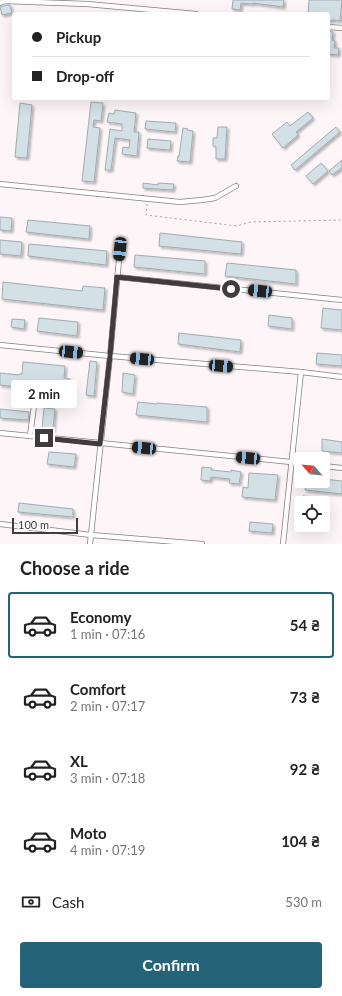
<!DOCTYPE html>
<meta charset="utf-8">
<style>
body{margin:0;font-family:Lato,sans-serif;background:#f2f2f2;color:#222;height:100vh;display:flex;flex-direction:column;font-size:15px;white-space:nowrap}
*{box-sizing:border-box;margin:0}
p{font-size:13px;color:#767676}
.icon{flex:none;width:22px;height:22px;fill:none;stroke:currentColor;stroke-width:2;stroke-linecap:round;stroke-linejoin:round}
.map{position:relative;height:544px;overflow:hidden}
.drawer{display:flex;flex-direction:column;background:#fff;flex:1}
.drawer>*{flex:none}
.top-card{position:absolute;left:12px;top:12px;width:318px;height:88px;border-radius:4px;box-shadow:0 4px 16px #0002;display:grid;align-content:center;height:88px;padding:0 20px;background:#fff}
.needle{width:26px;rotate:297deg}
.fabs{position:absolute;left:294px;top:452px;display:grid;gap:8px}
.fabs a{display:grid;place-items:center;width:36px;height:36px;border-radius:4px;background:#fff;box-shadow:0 4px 16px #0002;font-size:20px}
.scale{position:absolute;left:12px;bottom:10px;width:66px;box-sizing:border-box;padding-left:4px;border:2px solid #413b3d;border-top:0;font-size:11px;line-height:14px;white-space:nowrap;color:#413b3d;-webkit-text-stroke:3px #fff;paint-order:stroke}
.end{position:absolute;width:18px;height:18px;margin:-9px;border:5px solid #413b3d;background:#fff;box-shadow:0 0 0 2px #fff}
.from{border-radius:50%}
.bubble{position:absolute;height:28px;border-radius:4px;background:#fff;box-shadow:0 4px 16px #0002;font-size:13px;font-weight:700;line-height:28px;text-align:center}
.car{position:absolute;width:12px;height:24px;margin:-12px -6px;border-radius:5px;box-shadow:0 0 3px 1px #0007;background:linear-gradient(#222 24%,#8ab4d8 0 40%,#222 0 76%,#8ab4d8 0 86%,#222 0)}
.top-card b{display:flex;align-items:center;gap:14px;height:38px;font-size:15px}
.top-card b+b{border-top:1px solid #e0e0e0}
.top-card i{width:10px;height:10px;background:#222}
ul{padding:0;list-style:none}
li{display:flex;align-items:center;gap:12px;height:66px;margin:0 8px 6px;padding:0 12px;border:2px solid transparent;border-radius:4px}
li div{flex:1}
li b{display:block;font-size:15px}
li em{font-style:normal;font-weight:700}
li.current{border-color:#256379}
li>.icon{width:36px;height:36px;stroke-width:1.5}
h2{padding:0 20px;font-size:18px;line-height:48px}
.pay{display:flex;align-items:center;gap:10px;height:44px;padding:0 20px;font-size:15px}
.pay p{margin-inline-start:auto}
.action{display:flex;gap:8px;margin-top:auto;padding:8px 20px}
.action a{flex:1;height:46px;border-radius:4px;background:#256379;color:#fff;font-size:16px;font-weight:700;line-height:46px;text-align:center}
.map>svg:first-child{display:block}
</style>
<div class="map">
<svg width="342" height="544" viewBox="0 0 342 544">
<defs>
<filter id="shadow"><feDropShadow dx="2" dy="2" stdDeviation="1" flood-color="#0004"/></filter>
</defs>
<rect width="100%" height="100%" fill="#fdf5f7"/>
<!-- building -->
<g fill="#d3e0e6" stroke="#a0acb2" filter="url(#shadow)">
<polygon points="233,0 284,0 283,7 253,3 253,4 241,3 240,10 232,9"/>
<polygon points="309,0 342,0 340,21 332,20 331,21 328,21 328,14 308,14"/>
<polygon points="7,5 10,5 12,13 2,15 0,7"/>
<polygon points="328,31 333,32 332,40 335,41 334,48 339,48 338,55 328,54"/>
<polygon points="91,102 103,103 101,121 94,120 93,127 100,128 94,182 82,181"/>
<polygon points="20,103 32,105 27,158 15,157"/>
<polygon points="115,110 136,113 134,132 139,132 137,156 122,154 123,147 129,148 130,140 115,138 111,170 105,170 110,129 122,131 122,124 107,122 109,113 114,114"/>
<polygon points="308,112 313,118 296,132 298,135 283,148 272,134 287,122 290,126"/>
<polygon points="146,121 176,123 175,132 145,129"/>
<polygon points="218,127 227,127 225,159 216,159 216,147 213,146 213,138 217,138"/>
<polygon points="336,127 340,132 295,170 291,165"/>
<polygon points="183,128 188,129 187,130 193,131 190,162 177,161 178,156 179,156"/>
<polygon points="148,139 171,141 170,150 147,148"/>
<polygon points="342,160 342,168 332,175 329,171"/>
<polygon points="321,163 328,171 313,184 306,176"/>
<polygon points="143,183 158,185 158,183 174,184 173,190 143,188"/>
<polygon points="0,217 12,218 11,231 0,230"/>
<polygon points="28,220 90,226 89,239 26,232"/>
<polygon points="160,233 242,242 241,254 159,246"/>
<polygon points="0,240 22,242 21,256 0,254"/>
<polygon points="29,244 107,251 106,265 28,256"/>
<polygon points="135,255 205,261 205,274 134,267"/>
<polygon points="227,263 296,270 296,284 225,276"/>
<polygon points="3,282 82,291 83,286 105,288 103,310 2,299"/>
<polygon points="323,308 342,310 342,330 321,328"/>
<polygon points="269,315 292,318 292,329 268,326"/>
<polygon points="39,318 78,322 77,336 37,331"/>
<polygon points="12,319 25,320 24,329 11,327"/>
<polygon points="179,333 241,340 240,352 178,344"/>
<polygon points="317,353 342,355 342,366 316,364"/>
<polygon points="90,361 97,362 94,396 86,395"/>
<polygon points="23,362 65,366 64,378 70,379 69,393 0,385 0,373 19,375 19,374 22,374"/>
<polygon points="123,373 135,375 133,394 122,392"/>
<polygon points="138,402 157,404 157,403 207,407 207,422 136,415"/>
<polygon points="44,408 55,409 53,430 42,429"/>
<polygon points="0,409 29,412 28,420 0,418"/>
<polygon points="322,439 342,442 342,453 322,451"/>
<polygon points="49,452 76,454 74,467 47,464"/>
<polygon points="202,467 212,468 211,470 231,472 231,470 241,472 239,484 229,483 230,479 211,477 210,481 201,480"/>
<polygon points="249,473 278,475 275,500 242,497 243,487 248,488"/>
<polygon points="324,479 342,481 342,494 305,490 306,482 324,483"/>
<polygon points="303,496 325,498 325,503 302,503"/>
<polygon points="19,503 73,509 73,517 18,512"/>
<polygon points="250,522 273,524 272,533 249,531"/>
</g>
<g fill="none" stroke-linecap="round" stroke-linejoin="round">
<defs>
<g id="minor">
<polyline points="0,3 4,1 87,4 196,14"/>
<polyline points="328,27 342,28"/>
<polyline points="0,184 180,202 202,200 215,198 236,186"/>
<polyline points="117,277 342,300"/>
<polyline points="0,345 110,356 301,372 342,377"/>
<polyline points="0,433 301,463"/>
<polyline points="30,436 34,406"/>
<polyline points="323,466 342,468"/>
<polyline points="0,524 91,535 202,544"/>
<polyline points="90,544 110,356 120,249"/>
<polyline points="283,544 301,372"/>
</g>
</defs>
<!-- minor casing -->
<use href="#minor" stroke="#8a7e81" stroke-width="6"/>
<!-- path -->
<polyline stroke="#a7a0a2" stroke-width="1" stroke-dasharray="2 3" stroke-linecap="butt" points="147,204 146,215 237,226 251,222 342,220"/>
<!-- minor -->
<use href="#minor" stroke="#fff" stroke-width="4.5"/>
</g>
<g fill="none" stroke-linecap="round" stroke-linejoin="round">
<!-- route -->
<polyline stroke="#413b3d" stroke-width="5" points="44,438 100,444 110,356 117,277 231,289"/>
</g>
</svg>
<div class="fabs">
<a><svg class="needle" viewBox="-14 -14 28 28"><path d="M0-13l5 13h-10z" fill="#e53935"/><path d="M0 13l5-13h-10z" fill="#767676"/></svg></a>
<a><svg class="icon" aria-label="locate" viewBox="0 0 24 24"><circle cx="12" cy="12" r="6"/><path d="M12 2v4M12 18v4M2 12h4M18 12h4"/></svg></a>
</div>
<div class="scale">100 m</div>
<i class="end from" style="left:231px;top:289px"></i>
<i class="end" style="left:44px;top:438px"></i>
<div class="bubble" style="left:11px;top:380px;width:66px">2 min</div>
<i class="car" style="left:120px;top:249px;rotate:186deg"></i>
<i class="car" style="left:260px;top:291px;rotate:276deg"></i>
<i class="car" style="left:71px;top:352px;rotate:96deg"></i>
<i class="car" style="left:142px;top:359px;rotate:275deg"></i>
<i class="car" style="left:221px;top:366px;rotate:95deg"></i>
<i class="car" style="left:144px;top:448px;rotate:275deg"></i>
<i class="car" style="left:248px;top:458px;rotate:275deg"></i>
<div class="top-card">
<b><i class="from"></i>Pickup</b>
<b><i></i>Drop-off</b>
</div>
</div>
<section class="drawer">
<h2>Choose a ride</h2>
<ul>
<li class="current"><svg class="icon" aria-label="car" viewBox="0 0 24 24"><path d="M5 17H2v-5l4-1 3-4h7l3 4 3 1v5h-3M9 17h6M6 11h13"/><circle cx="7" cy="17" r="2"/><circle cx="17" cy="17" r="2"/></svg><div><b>Economy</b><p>1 min · 07:16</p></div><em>54 ₴</em></li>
<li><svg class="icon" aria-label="car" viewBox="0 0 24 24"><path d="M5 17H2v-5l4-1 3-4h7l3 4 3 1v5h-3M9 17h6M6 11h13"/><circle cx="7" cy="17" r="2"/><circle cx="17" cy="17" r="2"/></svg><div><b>Comfort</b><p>2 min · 07:17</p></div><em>73 ₴</em></li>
<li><svg class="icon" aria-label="car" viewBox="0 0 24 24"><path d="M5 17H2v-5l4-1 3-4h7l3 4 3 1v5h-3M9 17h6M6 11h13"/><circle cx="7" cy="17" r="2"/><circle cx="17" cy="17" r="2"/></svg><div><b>XL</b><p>3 min · 07:18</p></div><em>92 ₴</em></li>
<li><svg class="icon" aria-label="car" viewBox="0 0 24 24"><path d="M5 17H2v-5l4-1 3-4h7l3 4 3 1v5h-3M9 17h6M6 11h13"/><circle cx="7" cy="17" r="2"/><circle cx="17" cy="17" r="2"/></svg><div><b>Moto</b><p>4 min · 07:19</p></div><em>104 ₴</em></li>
</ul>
<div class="pay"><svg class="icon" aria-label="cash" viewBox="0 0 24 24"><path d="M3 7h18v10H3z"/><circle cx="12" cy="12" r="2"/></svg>Cash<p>530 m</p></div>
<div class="action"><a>Confirm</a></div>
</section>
